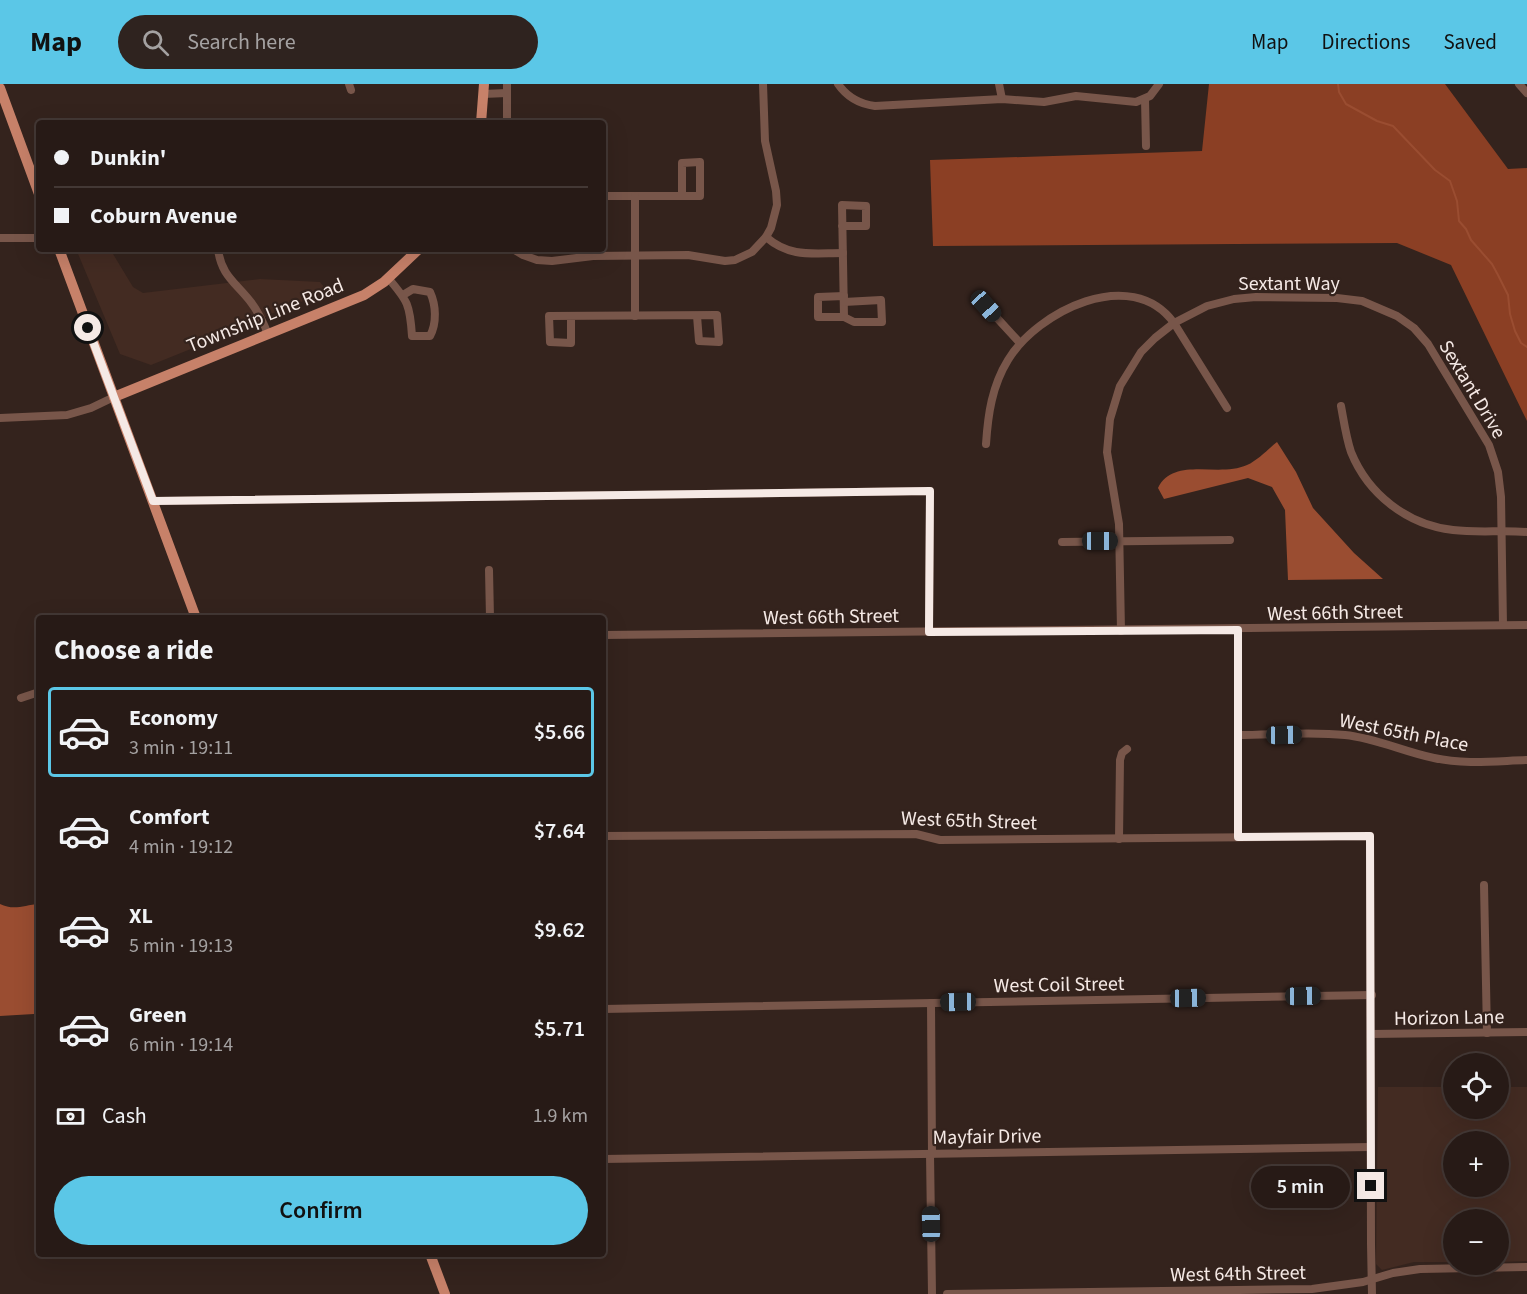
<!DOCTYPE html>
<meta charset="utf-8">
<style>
body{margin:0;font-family:"Source Sans 3",sans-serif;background:#2f231f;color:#f1f3f6;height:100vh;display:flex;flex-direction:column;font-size:22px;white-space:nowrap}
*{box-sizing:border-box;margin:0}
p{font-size:20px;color:#a4a1a1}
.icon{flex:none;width:33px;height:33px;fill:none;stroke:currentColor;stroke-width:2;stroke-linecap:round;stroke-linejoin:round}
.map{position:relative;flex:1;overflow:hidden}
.details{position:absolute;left:36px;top:531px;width:570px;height:642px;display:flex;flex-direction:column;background:#271a16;border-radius:6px;box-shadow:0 6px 24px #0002,0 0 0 2px #433835}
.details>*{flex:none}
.hud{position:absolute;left:36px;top:36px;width:570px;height:132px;border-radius:6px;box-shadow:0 6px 24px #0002,0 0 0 2px #433835;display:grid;align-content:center;height:132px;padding:0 18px;background:#271a16}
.fabs{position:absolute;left:1443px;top:969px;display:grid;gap:12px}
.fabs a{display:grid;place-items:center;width:66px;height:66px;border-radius:50%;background:#271a16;box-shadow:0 6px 24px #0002,0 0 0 2px #433835;font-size:30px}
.end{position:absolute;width:27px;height:27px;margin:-14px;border:8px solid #f5e9e5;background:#111;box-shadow:0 0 0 3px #111}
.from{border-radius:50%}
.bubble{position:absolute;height:42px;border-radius:21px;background:#271a16;box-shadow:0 6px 24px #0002,0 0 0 2px #433835;font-size:20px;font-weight:600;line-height:42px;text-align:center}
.car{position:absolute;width:18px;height:36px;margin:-18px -9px;border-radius:8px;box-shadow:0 0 4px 2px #0007;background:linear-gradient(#222 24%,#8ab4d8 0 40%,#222 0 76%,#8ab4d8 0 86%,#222 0)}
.hud b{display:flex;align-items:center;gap:21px;height:57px;font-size:22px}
.hud b+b{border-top:2px solid #433835}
.hud i{width:15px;height:15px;background:#f1f3f6}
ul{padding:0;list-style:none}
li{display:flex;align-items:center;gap:18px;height:90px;margin:0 12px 9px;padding:0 6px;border:3px solid transparent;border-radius:6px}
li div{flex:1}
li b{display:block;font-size:22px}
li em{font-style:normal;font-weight:600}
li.current{border-color:#5bc7e7}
li>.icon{width:54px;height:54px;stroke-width:1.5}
h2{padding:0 18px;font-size:27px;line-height:72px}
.pay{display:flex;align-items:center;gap:15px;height:66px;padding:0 18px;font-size:22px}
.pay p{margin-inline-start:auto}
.cta{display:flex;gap:12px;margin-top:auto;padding:12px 18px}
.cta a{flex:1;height:69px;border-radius:36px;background:#5bc7e7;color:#111;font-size:24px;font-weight:600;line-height:69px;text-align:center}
header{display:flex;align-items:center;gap:36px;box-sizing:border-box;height:84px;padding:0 30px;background:#5bc7e7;color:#111}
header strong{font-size:28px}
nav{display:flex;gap:33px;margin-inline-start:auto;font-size:21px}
.search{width:420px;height:54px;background:#2f231f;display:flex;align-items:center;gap:15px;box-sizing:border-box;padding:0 21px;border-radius:33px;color:#a4a1a1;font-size:22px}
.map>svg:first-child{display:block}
</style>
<header>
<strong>Map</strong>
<div class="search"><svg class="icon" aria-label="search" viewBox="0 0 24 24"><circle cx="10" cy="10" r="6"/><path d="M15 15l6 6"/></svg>Search here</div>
<nav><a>Map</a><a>Directions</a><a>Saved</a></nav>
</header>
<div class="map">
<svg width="1527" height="1210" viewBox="0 0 1527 1210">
<rect width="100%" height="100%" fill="#34231d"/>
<!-- built -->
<g fill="#432b22" fill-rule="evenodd">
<polygon points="76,165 110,165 133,203 143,209 260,195 320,198 329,209 285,223 248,242 151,281 120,270"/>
<path d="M1378,1003H1453L1454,1024H1498L1499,1003H1527V1177L1499,1178L1498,1136H1454L1453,1178H1414L1382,1186L1376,1180ZM1454,1058H1498V1102H1454Z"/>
</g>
<!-- forest -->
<polygon fill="#8b3f24" points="1209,0 1445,0 1508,85 1527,84 1527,337 1451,181 1397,159 933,162 930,76 1202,67"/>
<!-- water -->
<g fill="#9a4d31">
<path d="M1277,358L1296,388L1313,424L1354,469L1383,495L1288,496L1285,426L1272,403L1248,394L1164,415L1158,404C1174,372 1219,394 1247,381C1258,376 1268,365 1277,358Z"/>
<path d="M0,820C14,827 24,821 39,820V935L34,930L0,932Z"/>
</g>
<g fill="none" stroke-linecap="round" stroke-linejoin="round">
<!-- stream -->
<polyline stroke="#9a4d31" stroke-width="2" points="1338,0 1339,8 1346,20 1377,37 1393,42 1435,86 1450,97 1457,117 1459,137 1466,145 1471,156 1492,180 1498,191 1508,211 1510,230 1515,247 1521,259 1527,263"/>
<!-- minor -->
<g stroke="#78564a" stroke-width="8">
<polyline points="349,0 351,6"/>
<path d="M838,0C847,13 859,20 875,22L1002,15L1044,18L1076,12L1136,18L1150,12L1159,0"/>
<polyline points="999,0 1002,15"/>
<polyline points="1519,0 1527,9"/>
<polyline points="483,10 507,9"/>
<polyline points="1145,15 1146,62"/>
<polyline points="507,39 507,0"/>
<path d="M603,112C635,112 668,112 700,112V78L682,79V112"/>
<polyline points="635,112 635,232"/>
<polyline points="842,142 866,142 866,122 842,121 844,233"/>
<path d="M766,153C790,174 813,169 843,169"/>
<polyline points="0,154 39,154"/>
<path d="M218,165C221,191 235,198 250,217C258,227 263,238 268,250"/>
<polyline points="513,165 523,171 537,176 552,177 593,172 688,171 725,177 735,176 752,168 766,153 771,144 777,121 776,107 765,57 763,0"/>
<path d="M388,194C408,217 410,221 412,252H430C437,239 436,221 430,208L413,205L403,211"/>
<polyline points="844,212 818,213 818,233 844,233 854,238 882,238 881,216 844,218"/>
<polyline points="986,222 1020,259"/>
<polyline points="571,232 571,259 550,258 549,232 717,231 719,258 699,257 697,232"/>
<path d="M1341,322C1344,338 1346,353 1351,368C1368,410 1407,441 1453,446C1477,449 1502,446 1527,448"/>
<polyline points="0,334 67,331 91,324 114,313"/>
<path d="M986,360C988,330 992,302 1008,276C1037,228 1131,180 1174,239L1227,324"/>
<polyline points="153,417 930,407 929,548"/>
<polyline points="1062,458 1230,456"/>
<polyline points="489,486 490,534"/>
<polyline points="1121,547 1119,440 1107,368 1110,335 1120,302 1141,268 1155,254 1174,239 1207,222 1234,215 1256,213 1337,214 1362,217 1397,232 1414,244 1428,260 1489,361 1498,388 1501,413 1503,541"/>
<polyline points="603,551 1527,541"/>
<polyline points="21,614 39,608"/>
<path d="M1238,651C1273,651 1310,647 1345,651C1376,654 1404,668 1434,674C1465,681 1496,677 1527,676"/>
<polyline points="603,752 916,750 940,756 1370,752 1371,1160 1372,1210"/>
<polyline points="1238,753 1238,546"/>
<polyline points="1119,755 1120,676 1122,669 1127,665"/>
<polyline points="1484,801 1487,949"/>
<polyline points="931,919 932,1070"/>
<polyline points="603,925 1372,911"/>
<polyline points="1371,950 1527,948"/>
<polyline points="930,1070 932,1210"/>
<polyline points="603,1075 1371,1063"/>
<polyline points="947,1210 1312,1205 1363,1198 1393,1189 1420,1185 1527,1183"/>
</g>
<!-- major -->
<g stroke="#c78169" stroke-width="10">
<polyline points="0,4 39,110"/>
<polyline points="481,39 484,0"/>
<polyline points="59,165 196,534"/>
<polyline points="114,313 364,211 384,198 419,165"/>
<polyline points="430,1170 445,1210"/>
</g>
</g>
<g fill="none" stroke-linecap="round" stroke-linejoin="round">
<!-- route -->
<polyline stroke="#f5e9e5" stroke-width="8" points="88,244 153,417 930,407 929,548 1238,546 1238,753 1370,752 1371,1102"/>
</g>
<g text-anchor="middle" stroke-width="4.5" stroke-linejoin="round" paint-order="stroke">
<!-- street labels -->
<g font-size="20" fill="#f5e9e5" stroke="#34231d">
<text x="1289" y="206">Sextant Way</text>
<text transform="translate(265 231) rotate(-22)" y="7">Township Line Road</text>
<text transform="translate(1473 305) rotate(59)" y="7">Sextant Drive</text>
<text transform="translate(1335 528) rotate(-1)" y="7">West 66th Street</text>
<text transform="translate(831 532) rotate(-1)" y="7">West 66th Street</text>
<text transform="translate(1404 648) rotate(11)" y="7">West 65th Place</text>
<text transform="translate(969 736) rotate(2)" y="7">West 65th Street</text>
<text transform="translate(1059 900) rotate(-1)" y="7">West Coil Street</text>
<text transform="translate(1449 933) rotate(-1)" y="7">Horizon Lane</text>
<text transform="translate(987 1052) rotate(-1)" y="7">Mayfair Drive</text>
<text transform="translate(1238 1189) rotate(-1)" y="7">West 64th Street</text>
</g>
</g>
</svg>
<div class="fabs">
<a><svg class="icon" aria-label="locate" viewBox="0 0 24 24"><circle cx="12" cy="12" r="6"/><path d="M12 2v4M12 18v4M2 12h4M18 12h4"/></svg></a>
<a>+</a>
<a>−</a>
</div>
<i class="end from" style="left:88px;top:244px"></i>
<i class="end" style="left:1371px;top:1102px"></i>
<div class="bubble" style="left:1251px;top:1082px;width:99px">5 min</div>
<i class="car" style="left:986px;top:222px;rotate:138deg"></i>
<i class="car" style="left:1100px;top:457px;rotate:90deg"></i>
<i class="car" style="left:1284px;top:651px;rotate:89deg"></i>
<i class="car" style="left:1303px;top:912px;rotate:89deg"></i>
<i class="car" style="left:1188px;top:914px;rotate:89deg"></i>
<i class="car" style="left:958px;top:918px;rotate:269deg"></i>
<i class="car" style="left:931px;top:1140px;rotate:359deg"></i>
<div class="hud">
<b><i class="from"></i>Dunkin'</b>
<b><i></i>Coburn Avenue</b>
</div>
<section class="details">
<h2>Choose a ride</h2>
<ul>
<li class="current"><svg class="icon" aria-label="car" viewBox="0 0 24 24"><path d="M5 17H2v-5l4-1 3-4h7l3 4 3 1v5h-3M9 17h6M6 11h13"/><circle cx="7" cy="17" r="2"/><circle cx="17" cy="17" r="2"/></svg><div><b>Economy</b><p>3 min · 19:11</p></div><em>$5.66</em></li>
<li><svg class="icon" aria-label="car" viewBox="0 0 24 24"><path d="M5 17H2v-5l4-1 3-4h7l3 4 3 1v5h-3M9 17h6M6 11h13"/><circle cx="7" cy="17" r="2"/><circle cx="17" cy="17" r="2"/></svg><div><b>Comfort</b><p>4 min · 19:12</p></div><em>$7.64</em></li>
<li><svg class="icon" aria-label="car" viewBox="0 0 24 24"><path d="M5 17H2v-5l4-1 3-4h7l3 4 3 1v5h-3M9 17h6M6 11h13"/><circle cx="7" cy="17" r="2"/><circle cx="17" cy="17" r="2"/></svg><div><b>XL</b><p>5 min · 19:13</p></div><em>$9.62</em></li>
<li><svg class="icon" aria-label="car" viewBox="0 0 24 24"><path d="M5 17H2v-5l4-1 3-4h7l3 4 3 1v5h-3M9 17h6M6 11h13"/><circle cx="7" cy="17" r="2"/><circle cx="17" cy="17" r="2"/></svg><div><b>Green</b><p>6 min · 19:14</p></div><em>$5.71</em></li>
</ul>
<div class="pay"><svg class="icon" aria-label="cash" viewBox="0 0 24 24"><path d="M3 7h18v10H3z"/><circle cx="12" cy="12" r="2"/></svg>Cash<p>1.9 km</p></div>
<div class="cta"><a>Confirm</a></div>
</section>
</div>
